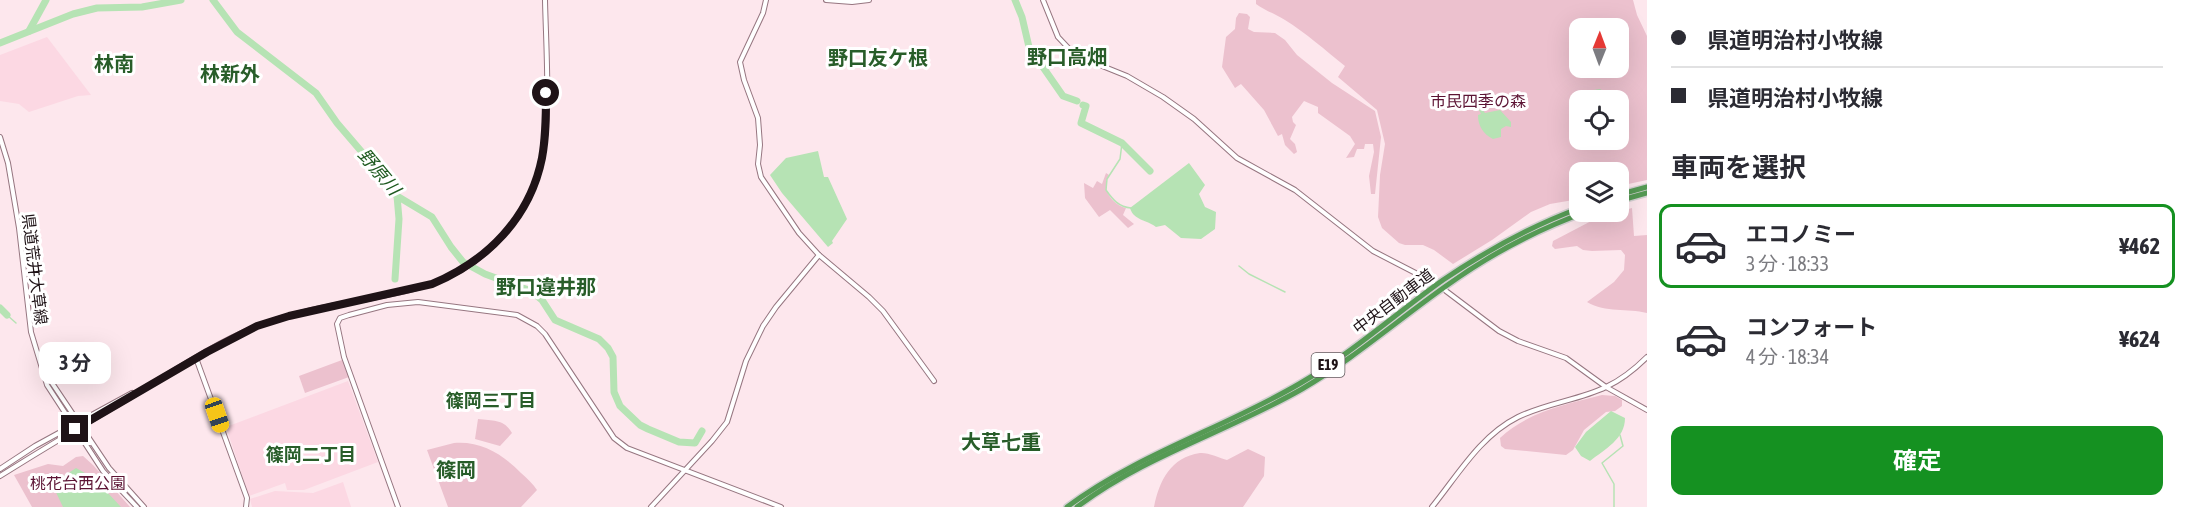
<!DOCTYPE html>
<html lang="ja">
<meta charset="utf-8">
<style>
body{margin:0;font-family:"Asap Condensed","Noto Sans JP",sans-serif;background:#f7f7f7;color:#2b2b33;height:100vh;display:flex;flex-direction:column;font-size:22px;white-space:nowrap}
*{box-sizing:border-box;margin:0}
p{font-size:20px;color:#7c7c81}
.icon{flex:none;width:33px;height:33px;fill:none;stroke:currentColor;stroke-width:2;stroke-linecap:round;stroke-linejoin:round}
.map{position:relative;flex:1;overflow:hidden}
.drawer{display:flex;flex-direction:column;background:#fff;width:540px}
.drawer>*{flex:none}
.hud{display:grid;align-content:center;height:132px;padding:0 24px;background:#fff}
.needle{width:39px;rotate:1deg}
.buttons{position:absolute;left:1569px;top:18px;display:grid;gap:12px}
.buttons a{display:grid;place-items:center;width:60px;height:60px;border-radius:12px;background:#fff;box-shadow:0 6px 24px #0002;font-size:30px}
.end{position:absolute;width:27px;height:27px;margin:-14px;border:8px solid #1f1317;background:#fff;box-shadow:0 0 0 3px #fff}
.from{border-radius:50%}
.bubble{position:absolute;height:42px;border-radius:12px;background:#fff;box-shadow:0 6px 24px #0002;font-size:20px;font-weight:700;line-height:42px;text-align:center}
.car{position:absolute;width:18px;height:36px;margin:-18px -9px;border-radius:8px;box-shadow:0 0 4px 2px #0007;background:linear-gradient(#f5c518 24%,#345 0 40%,#f5c518 0 76%,#345 0 86%,#f5c518 0)}
.hud b{display:flex;align-items:center;gap:21px;height:57px;font-size:22px}
.hud b+b{border-top:2px solid #e1e1e2}
.hud i{width:15px;height:15px;background:#2b2b33}
ul{padding:0;list-style:none}
li{display:flex;align-items:center;gap:18px;height:84px;margin:0 12px 9px;padding:0 12px;border:3px solid transparent;border-radius:12px}
li div{flex:1}
li b{display:block;font-size:22px}
li em{font-style:normal;font-weight:700}
li.active{border-color:#159121}
li>.icon{width:54px;height:54px;stroke-width:1.5}
h2{padding:0 24px;font-size:27px;line-height:72px}
.button{display:flex;gap:12px;margin-top:auto;padding:12px 24px}
.button a{flex:1;height:69px;border-radius:12px;background:#159121;color:#fff;font-size:24px;font-weight:700;line-height:69px;text-align:center}
main{display:flex;flex:1;min-height:0}
.map>svg:first-child{display:block}
</style>
<main>
<div class="map">
<svg width="1647" height="507" viewBox="0 0 1647 507">
<rect width="100%" height="100%" fill="#fde7ed"/>
<!-- built -->
<g fill="#fcd8e3">
<polygon points="47,37 91,95 78,96 29,112 19,104 0,101 0,55"/>
<polygon points="348,381 378,462 304,490 287,490 285,483 249,496 226,427"/>
<polygon points="343,482 351,507 252,507 250,499 275,491 313,493"/>
</g>
<!-- green -->
<g fill="#ecc1ce" fill-rule="evenodd">
<path d="M1256,0H1633L1637,15L1647,36V180L1619,186L1618,172H1580L1579,199L1550,204L1531,212L1492,240L1453,264L1434,250L1423,245H1405L1399,243L1382,228L1378,217L1380,175L1385,144L1377,110L1338,77L1345,66C1325,50 1306,33 1285,20C1275,14 1266,11 1256,4ZM1580,28H1618V68H1580ZM1580,100H1618V140H1580Z"/>
<polygon points="1239,13 1247,14 1250,17 1248,29 1254,32 1275,33 1285,40 1297,55 1332,83 1375,111 1381,137 1375,194 1371,194 1369,176 1374,152 1373,144 1365,144 1364,149 1357,149 1354,157 1346,158 1355,144 1350,136 1318,113 1318,107 1304,101 1292,117 1293,122 1296,125 1290,139 1295,144 1297,152 1294,154 1285,145 1282,134 1278,136 1264,110 1241,84 1235,88 1222,67 1226,37 1235,29 1236,18"/>
<path d="M1106,173L1109,175C1100,189 1113,205 1126,208L1123,215L1134,224L1128,228L1110,210L1099,217L1085,198L1084,183L1093,188L1097,181L1102,184Z"/>
<path d="M1632,208L1634,236L1647,235V313C1627,308 1606,313 1587,302L1614,282L1624,270L1625,255L1621,250L1592,251L1583,250L1577,246L1555,249L1552,246L1553,241L1597,218Z"/>
<polygon points="342,360 349,377 305,393 299,376"/>
<path d="M1602,395L1615,396L1622,400V406L1615,411L1606,412L1584,430L1573,450L1566,455L1505,449L1501,446L1500,438C1527,412 1567,404 1602,395Z"/>
<path d="M478,419C494,421 504,419 512,433L500,446L475,439Z"/>
<path d="M454,443C482,441 502,454 521,473C527,478 533,484 537,490L521,507H448L427,450Z"/>
<path d="M1248,449L1265,457L1264,476L1243,507H1154C1159,481 1171,457 1200,453C1207,452 1220,458 1227,460Z"/>
<polygon points="83,456 93,465 130,507 32,507 14,475 48,464 63,466 76,457"/>
</g>
<!-- water -->
<g fill="#b6e3b4">
<polygon points="1600,89 1607,94 1607,100 1585,100 1584,96 1587,91"/>
<path d="M1482,109L1485,113L1500,110L1511,122V127L1506,126L1501,129V137L1493,139C1483,134 1478,126 1478,115L1481,114L1479,110Z"/>
<polygon points="818,151 824,177 828,177 847,219 832,241 833,243 828,247 782,193 770,175 786,158"/>
<path d="M1189,163L1205,185L1199,194L1205,207L1216,212L1215,229L1201,239L1181,238L1165,225L1156,227C1146,219 1134,221 1130,208Z"/>
<path d="M1611,411L1625,418C1625,439 1605,449 1590,461L1581,456L1575,447L1586,432Z"/>
<polygon points="76,468 94,478 121,507 63,507 52,484"/>
</g>
<g fill="none" stroke-linecap="round" stroke-linejoin="round">
<!-- stream -->
<g stroke="#b6e3b4" stroke-width="1.5">
<path d="M1122,143L1120,159L1107,179L1106,190C1113,200 1119,207 1131,208"/>
<polyline points="1239,266 1249,274 1285,292"/>
<polyline points="7,315 16,323"/>
<polyline points="1614,507 1614,484 1602,463 1623,446 1620,435"/>
</g>
<!-- river -->
<g stroke="#b6e3b4" stroke-width="7">
<polyline points="213,0 237,32 316,93 337,123 367,158 380,171 397,196 432,217 451,247 463,262 485,274 531,291 542,300 555,320 599,339 608,348 613,357 614,392 620,406 640,425 648,429 679,442 695,443 702,431"/>
<polyline points="1015,0 1022,17 1029,47 1063,96 1077,101"/>
<polyline points="29,31 46,0"/>
<polyline points="0,43 73,14 97,8 142,7 181,0"/>
<polyline points="1083,105 1086,106 1081,123 1122,143 1150,171"/>
<polyline points="395,279 399,219 397,196"/>
<polyline points="0,308 7,315"/>
</g>
<defs>
<g id="secondary">
<polyline points="766,0 763,13 740,62 744,80 758,118 760,145 758,164 761,177 799,233 819,255 869,297 883,311 934,381"/>
<polyline points="826,0 852,2 869,0"/>
<polyline points="1043,0 1058,37 1075,55 1127,76 1163,97 1194,119 1237,158 1295,190 1373,251 1433,282"/>
<polyline points="0,137 8,163 19,228 31,332 47,385 103,471 137,507"/>
<polyline points="1446,291 1499,331 1518,341 1566,358 1606,387 1647,410"/>
<polyline points="196,358 247,498 246,507"/>
<polyline points="46,374 109,468 144,507"/>
<polyline points="0,469 35,446 132,393"/>
<path d="M0,476C45,448 90,421 136,394C175,370 215,343 258,326C309,306 365,302 417,288C479,272 529,222 542,158C551,112 546,48 545,0"/>
<polyline points="398,507 344,357 337,324 340,318 349,315 387,305 418,302 517,315 537,326 545,334 614,438 627,448 781,507"/>
<polyline points="651,507 712,441 727,422 746,361 763,326 776,307 819,255"/>
<path d="M1432,507C1458,475 1480,436 1518,417C1547,403 1579,400 1606,387C1621,380 1636,368 1647,357"/>
</g>
<g id="highway">
<polyline points="1618,195 1647,187"/>
<polyline points="1618,201 1647,193"/>
<path d="M1067,507C1138,454 1224,428 1299,384C1351,354 1395,314 1443,280C1486,251 1531,226 1580,208"/>
<path d="M1077,507C1144,456 1229,431 1302,389C1353,359 1398,320 1446,286C1489,255 1536,230 1586,212"/>
</g>
</defs>
<!-- secondary casing -->
<use href="#secondary" stroke="#967680" stroke-width="6"/>
<!-- highway casing -->
<use href="#highway" stroke="#d2d0d1" stroke-width="8"/>
<!-- secondary -->
<use href="#secondary" stroke="#fff" stroke-width="4"/>
<!-- highway -->
<use href="#highway" stroke="#559a54" stroke-width="5"/>
</g>
<g fill="none" stroke-linecap="round" stroke-linejoin="round">
<!-- route -->
<path stroke="#1f1317" stroke-width="8" d="M75,429L207,352L257,326L289,316L432,284C487,261 530,218 542,158C546,136 546,115 546,93"/>
</g>
<g text-anchor="middle" stroke-width="6" stroke-linejoin="round" paint-order="stroke">
<!-- shield labels -->
<rect fill="#fff" stroke="#625a5d" stroke-width="1.5" x="1311.5" y="353" width="33" height="24" rx="4.5"/>
<g font-size="15" font-weight="bold" fill="#1f1317">
<text x="1328" y="370">E19</text>
</g>
<!-- park labels -->
<g font-size="16" fill="#5c1434" stroke="#fff">
<text x="1478" y="107">市民四季の森</text>
<text x="78" y="489">桃花台西公園</text>
</g>
<!-- street labels -->
<g font-size="16" fill="#1f1317" stroke="#fff">
<text transform="translate(35 269) rotate(83)" y="6">県道荒井大草線</text>
<text transform="translate(1393 301) rotate(-37)" y="6">中央自動車道</text>
</g>
<!-- water labels -->
<g font-size="18" font-style="italic" fill="#1f5a20" stroke="#fff">
<text transform="translate(379 172) rotate(50)" y="6">野原川</text>
</g>
<!-- neighbourhood labels -->
<g font-size="18" font-weight="bold" fill="#285d29" stroke="#fff">
<text x="491" y="407">篠岡三丁目</text>
<text x="311" y="461">篠岡二丁目</text>
</g>
<!-- quarter labels -->
<g font-size="20" font-weight="bold" fill="#285d29" stroke="#fff">
<text x="1067" y="64">野口高畑</text>
<text x="878" y="65">野口友ケ根</text>
<text x="114" y="71">林南</text>
<text x="230" y="81">林新外</text>
<text x="546" y="294">野口違井那</text>
<text x="1001" y="449">大草七重</text>
<text x="456" y="477">篠岡</text>
</g>
</g>
</svg>
<div class="buttons">
<a><svg class="needle" viewBox="-14 -14 28 28"><path d="M0-13l5 13h-10z" fill="#e53935"/><path d="M0 13l5-13h-10z" fill="#7c7c81"/></svg></a>
<a><svg class="icon" aria-label="locate" viewBox="0 0 24 24"><circle cx="12" cy="12" r="6"/><path d="M12 2v4M12 18v4M2 12h4M18 12h4"/></svg></a>
<a><svg class="icon" aria-label="layers" viewBox="0 0 24 24"><path d="M12 4l9 5-9 5-9-5zM3 14l9 5 9-5"/></svg></a>
</div>
<i class="end from" style="left:546px;top:93px"></i>
<i class="end" style="left:75px;top:429px"></i>
<div class="bubble" style="left:39px;top:342px;width:72px">3 分</div>
<i class="car" style="left:217px;top:415px;rotate:161deg"></i>
</div>
<section class="drawer">
<div class="hud">
<b><i class="from"></i>県道明治村小牧線</b>
<b><i></i>県道明治村小牧線</b>
</div>
<h2>車両を選択</h2>
<ul>
<li class="active"><svg class="icon" aria-label="car" viewBox="0 0 24 24"><path d="M5 17H2v-5l4-1 3-4h7l3 4 3 1v5h-3M9 17h6M6 11h13"/><circle cx="7" cy="17" r="2"/><circle cx="17" cy="17" r="2"/></svg><div><b>エコノミー</b><p>3 分 · 18:33</p></div><em>¥462</em></li>
<li><svg class="icon" aria-label="car" viewBox="0 0 24 24"><path d="M5 17H2v-5l4-1 3-4h7l3 4 3 1v5h-3M9 17h6M6 11h13"/><circle cx="7" cy="17" r="2"/><circle cx="17" cy="17" r="2"/></svg><div><b>コンフォート</b><p>4 分 · 18:34</p></div><em>¥624</em></li>
</ul>
<div class="button"><a>確定</a></div>
</section>
</main>
